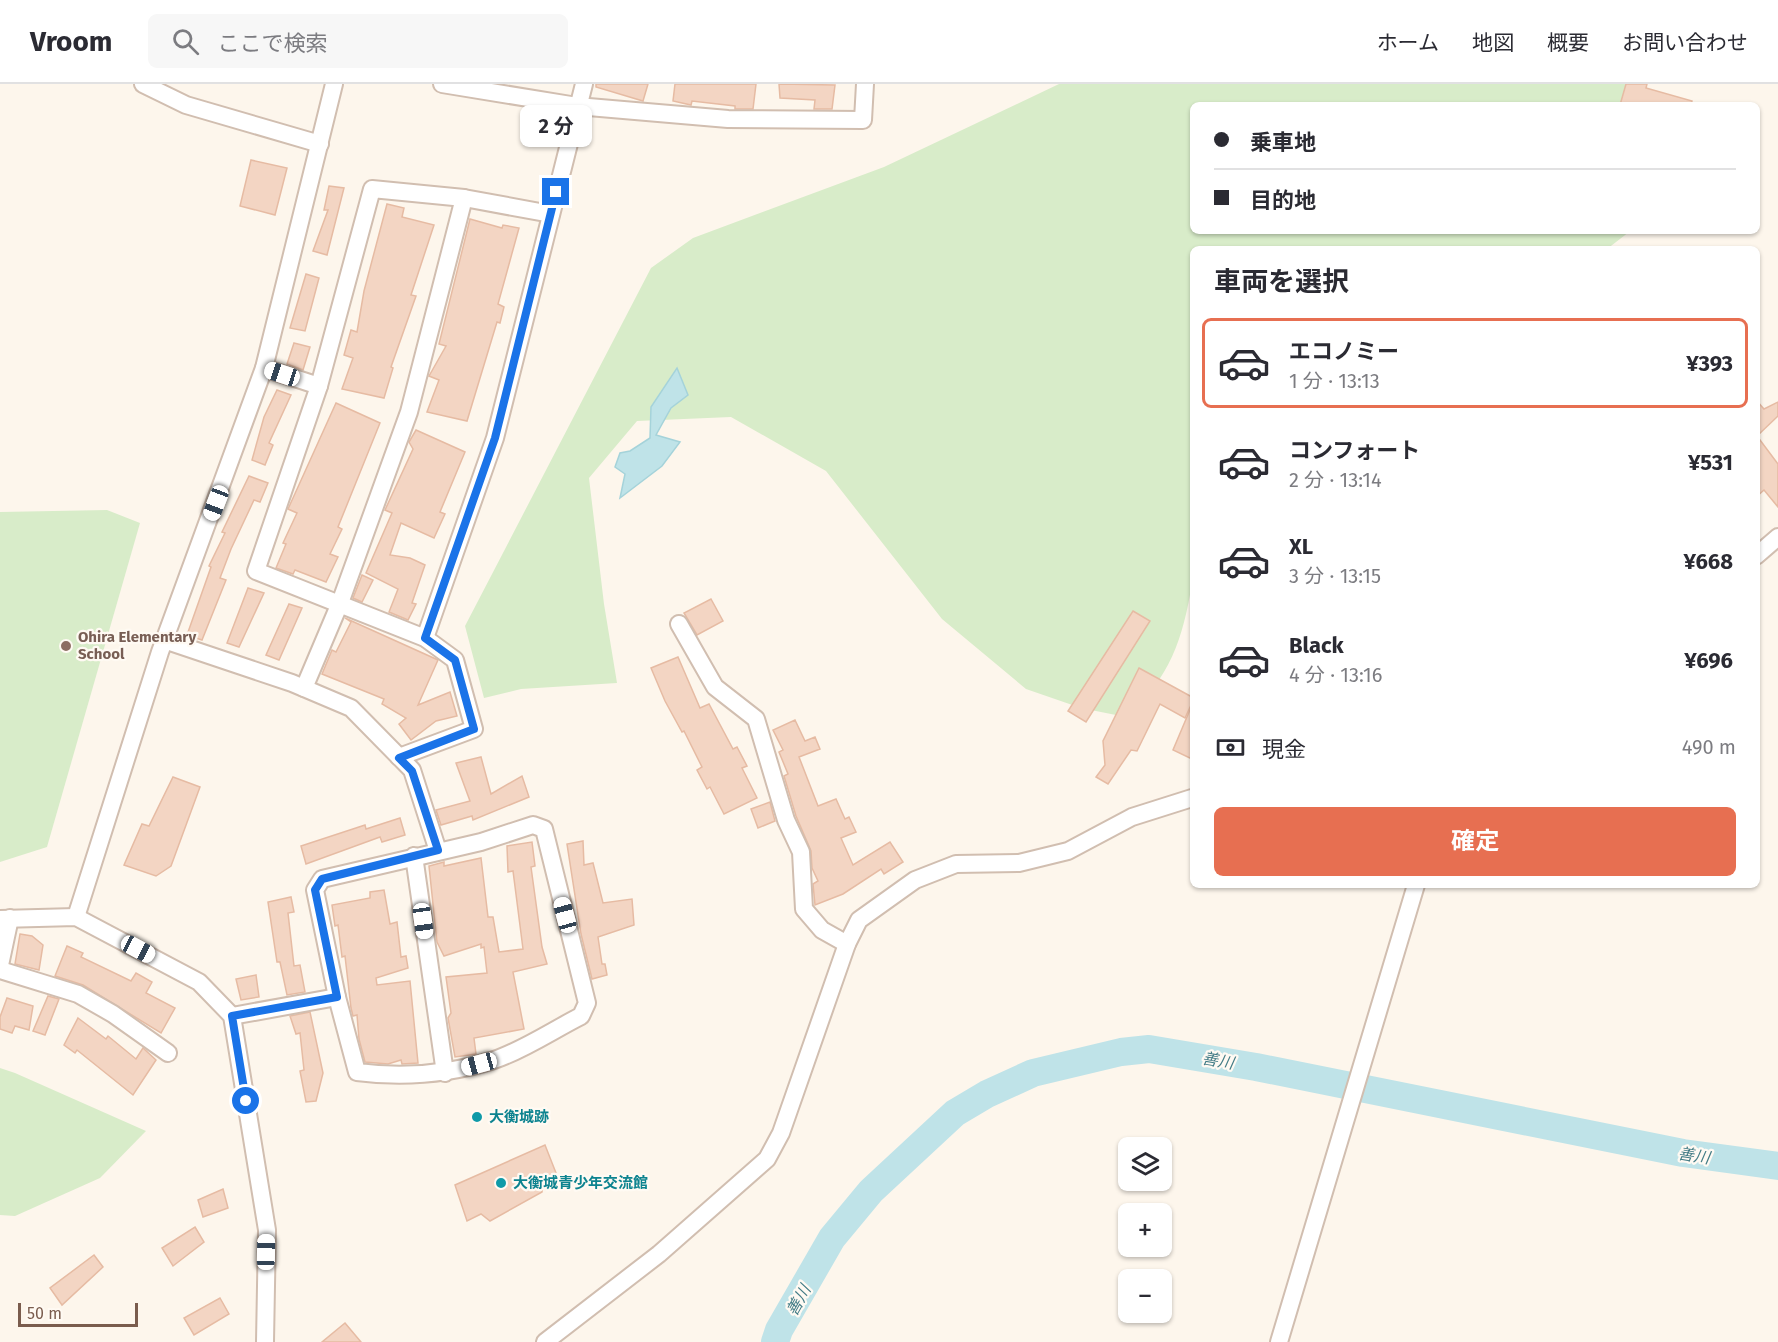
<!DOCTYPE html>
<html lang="ja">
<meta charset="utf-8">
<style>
body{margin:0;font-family:"Fira Sans","Noto Sans JP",sans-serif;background:#f7f7f7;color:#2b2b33;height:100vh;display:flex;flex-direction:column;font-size:22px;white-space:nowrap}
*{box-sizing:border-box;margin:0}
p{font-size:20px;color:#7c7c81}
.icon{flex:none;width:33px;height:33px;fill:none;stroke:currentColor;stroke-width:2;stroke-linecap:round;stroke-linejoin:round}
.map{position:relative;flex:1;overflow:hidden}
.drawer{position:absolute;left:1190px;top:162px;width:570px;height:642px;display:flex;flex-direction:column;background:#fff;border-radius:9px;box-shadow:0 2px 4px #0004}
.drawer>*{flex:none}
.banner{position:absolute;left:1190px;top:18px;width:570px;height:132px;border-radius:9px;box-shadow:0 2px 4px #0004;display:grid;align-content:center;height:132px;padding:0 24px;background:#fff}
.buttons{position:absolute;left:1118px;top:1053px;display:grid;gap:12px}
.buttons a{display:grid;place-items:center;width:54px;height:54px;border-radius:9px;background:#fff;box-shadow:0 2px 4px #0004;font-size:30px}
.scale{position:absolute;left:18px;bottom:15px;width:120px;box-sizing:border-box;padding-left:6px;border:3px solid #7a5c4d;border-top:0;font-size:16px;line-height:21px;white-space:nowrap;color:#7a5c4d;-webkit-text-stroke:4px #fffaf3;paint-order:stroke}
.end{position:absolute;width:27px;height:27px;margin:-14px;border:8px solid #1a73e8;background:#fff;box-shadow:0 0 0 3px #fff}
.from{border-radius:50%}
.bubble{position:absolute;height:42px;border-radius:9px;background:#fff;box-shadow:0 2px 4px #0004;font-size:20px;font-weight:700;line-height:42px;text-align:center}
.car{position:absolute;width:18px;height:36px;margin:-18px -9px;border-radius:8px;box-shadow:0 0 4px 2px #0007;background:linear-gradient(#fff 24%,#345 0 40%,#fff 0 76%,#345 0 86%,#fff 0)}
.banner b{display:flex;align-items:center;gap:21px;height:57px;font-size:22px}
.banner b+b{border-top:2px solid #e1e1e2}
.banner i{width:15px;height:15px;background:#2b2b33}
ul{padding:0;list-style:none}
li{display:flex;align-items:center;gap:18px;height:90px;margin:0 12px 9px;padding:0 12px;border:3px solid transparent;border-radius:9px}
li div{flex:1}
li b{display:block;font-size:22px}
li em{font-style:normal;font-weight:700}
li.selected{border-color:#e76f51}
li>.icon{width:54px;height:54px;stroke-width:1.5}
h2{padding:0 24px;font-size:27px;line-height:72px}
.pay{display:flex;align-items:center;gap:15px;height:66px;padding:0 24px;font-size:22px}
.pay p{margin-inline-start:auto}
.cta{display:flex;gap:12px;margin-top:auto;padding:12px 24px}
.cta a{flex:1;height:69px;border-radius:9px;background:#e76f51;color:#fff;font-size:24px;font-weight:700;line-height:69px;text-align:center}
header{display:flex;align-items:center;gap:36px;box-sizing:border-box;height:84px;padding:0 30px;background:#fff;border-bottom:2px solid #e1e1e2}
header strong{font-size:28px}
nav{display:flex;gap:33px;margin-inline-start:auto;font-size:21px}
.search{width:420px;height:54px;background:#f7f7f7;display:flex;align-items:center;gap:15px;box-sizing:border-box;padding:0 21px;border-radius:9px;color:#7c7c81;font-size:22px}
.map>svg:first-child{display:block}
</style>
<header>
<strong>Vroom</strong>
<div class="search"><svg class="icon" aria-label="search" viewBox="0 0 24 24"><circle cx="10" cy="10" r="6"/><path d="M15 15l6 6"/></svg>ここで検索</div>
<nav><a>ホーム</a><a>地図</a><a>概要</a><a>お問い合わせ</a></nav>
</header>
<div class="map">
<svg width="1778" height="1258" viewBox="0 0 1778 1258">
<rect width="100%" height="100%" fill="#fdf6ec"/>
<!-- green -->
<g fill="#d8ecc9">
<path d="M1059,0H1634L1626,21H1192V147L1629,148L1607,165H1192V499C1183,555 1170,594 1126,633L1081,624L1026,605L942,535L826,387L731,333L637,337L589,394L604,520L617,599L521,605L484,614L465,542L651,184L693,154L884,83Z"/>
<polygon points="107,426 140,439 47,763 0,778 0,428"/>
<polygon points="0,984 15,989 146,1047 100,1094 15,1132 0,1131"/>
</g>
<!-- water -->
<polygon fill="#bfe3e8" stroke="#a5d3da" stroke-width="1.5" points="677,284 688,311 671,324 656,351 680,358 662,382 620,414 625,390 615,383 620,369 630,367 650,354 651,323"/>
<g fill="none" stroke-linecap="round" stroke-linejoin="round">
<!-- river -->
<polyline stroke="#bfe3e8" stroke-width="28" points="775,1258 779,1246 832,1154 871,1107 955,1029 987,1010 1033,989 1121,968 1149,965 1256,983 1683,1069 1778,1082"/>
</g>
<!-- building -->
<g fill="#f3d5c3" stroke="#e6bba3" stroke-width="1.5">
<polygon points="596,0 648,0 643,17 596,3"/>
<polygon points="675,0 756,0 753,25 735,25 735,22 692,17 691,21 673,17"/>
<polygon points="779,0 835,1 832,25 814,25 815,16 780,14"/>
<polygon points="1626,0 1647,0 1646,4 1692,17 1691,21 1620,21"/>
<polygon points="251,76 287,84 275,131 240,122"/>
<polygon points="329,102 344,104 327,171 313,167 328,126 324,126"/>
<polygon points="387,120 404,124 402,133 434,141 411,211 416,212 391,283 393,284 384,314 342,305 353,274 344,271 351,246 357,248 364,207"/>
<polygon points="470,135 502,144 503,141 519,144 498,220 504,223 500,239 497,238 467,337 427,328 439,296 429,292 446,262 439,260"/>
<polygon points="306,190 319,194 305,247 290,244"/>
<polygon points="294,259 310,263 303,286 287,280"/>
<polygon points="277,306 291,311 269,359 273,361 265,381 252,376 264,333"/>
<polygon points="1756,316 1764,325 1778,318 1778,332 1757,352 1778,380 1778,423 1764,406 1756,413"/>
<polygon points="336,319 380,339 338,443 342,445 330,470 338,473 326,498 295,486 293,490 276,484 286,460 283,459 297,429 288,425"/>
<polygon points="416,346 465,368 440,428 445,430 434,454 401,439 390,471 410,474 425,481 412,519 416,520 408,536 389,528 398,505 366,489 392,429 385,426 413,365 409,358"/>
<polygon points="249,392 268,399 260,418 254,416 231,465 220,494 226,496 202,556 187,551 211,483 209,482 225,449 222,448"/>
<polygon points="362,491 373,496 362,518 353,514"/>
<polygon points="248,504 264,509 239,563 227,559"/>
<polygon points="711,515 723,537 697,551 684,529"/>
<polygon points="289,520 302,524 279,576 266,571"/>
<polygon points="1133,527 1150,537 1086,638 1068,627"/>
<polygon points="345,534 438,576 418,621 450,608 457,632 436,637 411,656 399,640 406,634 382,620 384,615 322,590 332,566 336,568 351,538"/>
<polygon points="678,573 700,624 709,620 733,665 737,663 747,682 742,684 757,714 724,730 710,703 707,705 697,686 702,683 684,647 682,648 665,617 651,584"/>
<polygon points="1139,584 1192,613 1192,619 1185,634 1160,620 1137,667 1131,666 1108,700 1096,693 1105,681 1103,657"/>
<polygon points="1192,621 1192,675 1173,666"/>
<polygon points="795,636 805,657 815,653 820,665 799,673 818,722 836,715 845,735 849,733 856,748 841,754 853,781 890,758 903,778 884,790 881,785 843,810 815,821 813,800 818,797 812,784 811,767 796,732 784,692 788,690 779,668 783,666 773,646"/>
<polygon points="481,673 491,710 522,692 529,713 473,736 472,732 441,741 436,726 470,717 456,679"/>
<polygon points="173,693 200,703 171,782 156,792 124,781 142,740 149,742"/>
<polygon points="770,718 775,737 758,744 751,725"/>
<polygon points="400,734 405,751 382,758 380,753 306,780 301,762 365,741 366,745"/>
<polygon points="583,757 584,781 593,779 603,819 632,815 634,841 598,853 602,880 605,880 607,891 592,895 581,850 567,760"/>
<polygon points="532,758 535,782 531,783 542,863 547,880 513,888 524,945 474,954 476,970 455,973 448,934 451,929 446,893 487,889 484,863 481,864 481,860 444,872 437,858 429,782 444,778 444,782 481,774 488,833 493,833 499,868 523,865 513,787 508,788 507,762"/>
<polygon points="384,806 390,840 397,838 401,873 406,872 408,884 376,894 377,901 410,897 418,979 402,980 401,976 388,980 365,978 359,955 357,931 353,932 351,924 345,872 342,873 338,841 335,842 332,821 370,814 370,808"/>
<polygon points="291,813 294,828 288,829 294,882 300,881 305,908 287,911 280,878 277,878 268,818"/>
<polygon points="20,850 32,852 43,861 39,886 15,880"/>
<polygon points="67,862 83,869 81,873 131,897 136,889 152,898 146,909 175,924 161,949 83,901 55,892"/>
<polygon points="256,891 259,913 241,916 236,895"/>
<polygon points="48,912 59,915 45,951 33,947"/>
<polygon points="7,914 33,922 29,946 15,942 12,949 0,945 0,933"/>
<polygon points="310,928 323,989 316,1017 306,1018 300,987 304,986 300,949 296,950 290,932"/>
<polygon points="78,934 106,955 108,952 136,975 143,964 156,976 133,1011 77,966 75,969 64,961"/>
<polygon points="545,1061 556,1089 543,1098 542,1108 490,1137 481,1130 467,1137 455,1101"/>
<polygon points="223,1105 228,1124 203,1133 198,1116"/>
<polygon points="195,1143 204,1158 173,1182 162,1164"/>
<polygon points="94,1171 103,1183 62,1221 50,1204"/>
<polygon points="220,1214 229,1230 194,1251 184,1234"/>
<polygon points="345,1239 361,1258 322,1258"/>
</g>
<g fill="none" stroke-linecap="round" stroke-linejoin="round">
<defs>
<g id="minor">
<polyline points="143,0 186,21 320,60"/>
<polyline points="442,0 577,22 728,35 863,36 865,0"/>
<polyline points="264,284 319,302"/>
<polyline points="1756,472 1778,453"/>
<polyline points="679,540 715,603 756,635 786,736 801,768 804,825 822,846 847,860"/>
<polyline points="425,554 495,354 584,0"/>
<polyline points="164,556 292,599 351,624 412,686 438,767"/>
<polyline points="304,604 340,519 409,328 464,114"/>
<polyline points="399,673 474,645 455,576 425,554 256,487 319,302 372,105 464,114 551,130"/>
<path d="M533,741L544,745L587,919L581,932C553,946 524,966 494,976C450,990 403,994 357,988L337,913L315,806L322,795L481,758Z"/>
<polyline points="414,772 445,989"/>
<polyline points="76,833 160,568 264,284 334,0"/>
<polyline points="0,835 76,833 199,898 232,932 267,1146 265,1258"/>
<polyline points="0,881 10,834"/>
<polyline points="0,886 78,910 113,930 168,969"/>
<polyline points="232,932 337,913"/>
<polyline points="545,1258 659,1170 767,1075 781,1049 847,860 859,836 915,796 956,780 1019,779 1068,767 1132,733 1192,714"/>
<polyline points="1279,1258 1416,801"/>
</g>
</defs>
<!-- minor casing -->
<use href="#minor" stroke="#d1beb0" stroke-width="20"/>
<!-- minor -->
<use href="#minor" stroke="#fff" stroke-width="16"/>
</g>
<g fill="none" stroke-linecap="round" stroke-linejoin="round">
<!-- route -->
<polyline stroke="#1a73e8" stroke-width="8" points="246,1017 232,932 337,913 315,806 322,795 438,766 412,687 399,674 474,645 455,576 425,554 495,354 556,108"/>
</g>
<!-- markers -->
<circle fill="#8d6e63" stroke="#fffaf3" stroke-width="2" cx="66" cy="562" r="6"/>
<g fill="#0f9aa8" stroke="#fffaf3" stroke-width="2">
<circle cx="477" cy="1033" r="6"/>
<circle cx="501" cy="1099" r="6"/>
</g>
<g text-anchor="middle" stroke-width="4.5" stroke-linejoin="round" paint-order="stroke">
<!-- education labels -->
<g font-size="15" font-weight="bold" fill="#785e54" stroke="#fffaf3" text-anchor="start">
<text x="78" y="558">Ohira Elementary<tspan x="78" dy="17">School</tspan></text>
</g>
<!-- culture labels -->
<g font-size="15" font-weight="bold" fill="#0d838f" stroke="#fffaf3" text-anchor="start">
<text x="489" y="1038">大衡城跡</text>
<text x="513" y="1104">大衡城青少年交流館</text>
</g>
<!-- water labels -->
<g font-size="16" font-style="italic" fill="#437c86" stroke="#fffaf3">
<text transform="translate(1218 976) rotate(10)" y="6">善川</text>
<text transform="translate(1694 1071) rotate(9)" y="6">善川</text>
<text transform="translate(798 1216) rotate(-61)" y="6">善川</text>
</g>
</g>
</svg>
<div class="buttons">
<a><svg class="icon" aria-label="layers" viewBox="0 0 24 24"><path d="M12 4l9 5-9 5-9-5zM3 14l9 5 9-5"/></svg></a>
<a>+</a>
<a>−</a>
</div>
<div class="scale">50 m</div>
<i class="end from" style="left:246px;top:1017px"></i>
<i class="end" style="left:556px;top:108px"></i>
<div class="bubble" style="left:520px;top:21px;width:72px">2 分</div>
<i class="car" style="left:282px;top:290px;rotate:288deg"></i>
<i class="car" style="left:216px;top:419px;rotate:201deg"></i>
<i class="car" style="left:565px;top:831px;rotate:345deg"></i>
<i class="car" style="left:423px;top:837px;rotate:172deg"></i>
<i class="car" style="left:138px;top:865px;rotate:118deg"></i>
<i class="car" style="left:479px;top:980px;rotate:255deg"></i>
<i class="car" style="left:266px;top:1168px;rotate:1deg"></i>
<div class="banner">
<b><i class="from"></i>乗車地</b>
<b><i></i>目的地</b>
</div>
<section class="drawer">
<h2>車両を選択</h2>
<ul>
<li class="selected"><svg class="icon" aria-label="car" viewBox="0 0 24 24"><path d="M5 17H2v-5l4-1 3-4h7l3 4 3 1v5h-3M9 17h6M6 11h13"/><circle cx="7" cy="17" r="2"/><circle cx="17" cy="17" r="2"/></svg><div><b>エコノミー</b><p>1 分 · 13:13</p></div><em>¥393</em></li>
<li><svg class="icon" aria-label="car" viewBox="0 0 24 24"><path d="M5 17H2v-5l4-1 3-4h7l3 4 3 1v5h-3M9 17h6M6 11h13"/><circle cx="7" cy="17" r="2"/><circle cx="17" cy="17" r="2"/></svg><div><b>コンフォート</b><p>2 分 · 13:14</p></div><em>¥531</em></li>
<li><svg class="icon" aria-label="car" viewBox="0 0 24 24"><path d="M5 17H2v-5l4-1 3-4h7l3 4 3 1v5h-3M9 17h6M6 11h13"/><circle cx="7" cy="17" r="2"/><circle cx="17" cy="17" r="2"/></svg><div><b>XL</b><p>3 分 · 13:15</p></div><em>¥668</em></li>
<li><svg class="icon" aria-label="car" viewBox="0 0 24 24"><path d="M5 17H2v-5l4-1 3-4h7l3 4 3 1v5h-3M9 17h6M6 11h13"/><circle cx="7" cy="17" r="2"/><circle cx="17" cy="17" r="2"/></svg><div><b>Black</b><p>4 分 · 13:16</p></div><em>¥696</em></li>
</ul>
<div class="pay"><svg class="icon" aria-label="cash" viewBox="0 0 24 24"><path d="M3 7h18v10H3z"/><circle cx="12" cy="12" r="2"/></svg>現金<p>490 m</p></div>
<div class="cta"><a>確定</a></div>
</section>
</div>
